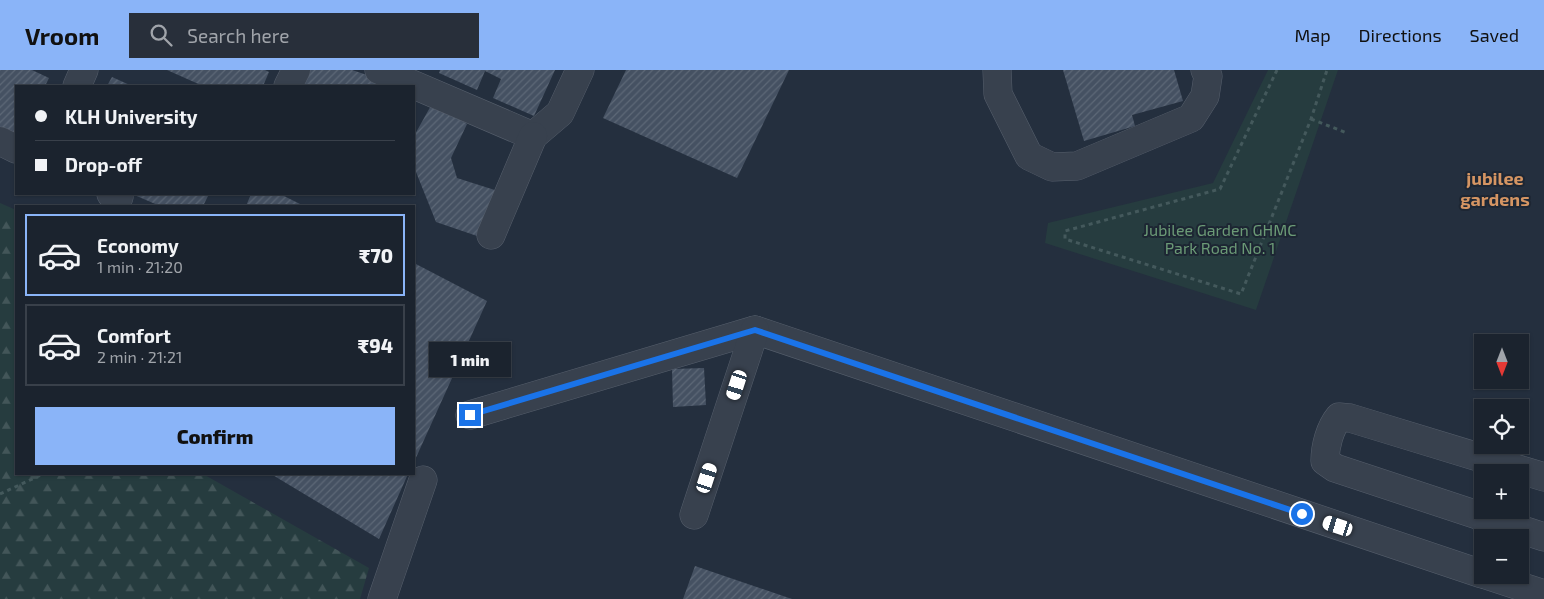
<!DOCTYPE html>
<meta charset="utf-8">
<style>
body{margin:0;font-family:"Exo 2",sans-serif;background:#282f3a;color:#f1f3f6;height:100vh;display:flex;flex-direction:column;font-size:19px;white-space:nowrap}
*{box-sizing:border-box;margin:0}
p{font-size:16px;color:#a0a4aa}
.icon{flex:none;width:28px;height:28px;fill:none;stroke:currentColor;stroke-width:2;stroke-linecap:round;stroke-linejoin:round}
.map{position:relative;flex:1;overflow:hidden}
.sheet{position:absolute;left:15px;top:135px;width:400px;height:270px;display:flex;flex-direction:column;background:#1b232e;border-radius:0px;box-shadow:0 1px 4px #0004,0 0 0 1px #39404a}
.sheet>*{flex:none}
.guide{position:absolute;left:15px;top:15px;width:400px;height:110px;border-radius:0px;box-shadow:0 1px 4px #0004,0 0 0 1px #39404a;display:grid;align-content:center;height:110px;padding:0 20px;background:#1b232e}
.needle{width:32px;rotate:180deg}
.controls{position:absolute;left:1474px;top:264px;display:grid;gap:10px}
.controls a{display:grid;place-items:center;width:55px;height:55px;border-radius:0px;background:#1b232e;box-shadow:0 1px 4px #0004,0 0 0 1px #39404a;font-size:25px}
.end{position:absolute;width:22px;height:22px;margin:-11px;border:6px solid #1a73e8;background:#fff;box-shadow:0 0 0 2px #fff}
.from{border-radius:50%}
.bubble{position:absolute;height:35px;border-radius:0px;background:#1b232e;box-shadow:0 1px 4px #0004,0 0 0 1px #39404a;font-size:16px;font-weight:800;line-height:35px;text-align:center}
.car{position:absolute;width:15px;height:30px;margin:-15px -8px;border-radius:6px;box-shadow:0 0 4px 1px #0007;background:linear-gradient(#fff 24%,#345 0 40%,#fff 0 76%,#345 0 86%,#fff 0)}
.guide b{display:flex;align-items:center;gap:18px;height:48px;font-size:19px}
.guide b+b{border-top:1px solid #39404a}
.guide i{width:12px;height:12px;background:#f1f3f6}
ul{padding:9px 0 0;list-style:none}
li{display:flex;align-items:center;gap:15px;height:82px;margin:0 10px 8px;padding:0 10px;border:2px solid #39404a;border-radius:0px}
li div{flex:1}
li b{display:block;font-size:19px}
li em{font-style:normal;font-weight:800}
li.on{border-color:#8ab4f8}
li>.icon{width:45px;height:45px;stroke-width:1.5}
.cta{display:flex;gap:10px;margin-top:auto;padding:10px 20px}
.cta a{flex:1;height:58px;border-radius:0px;background:#8ab4f8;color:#111;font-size:20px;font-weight:800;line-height:58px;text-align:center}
header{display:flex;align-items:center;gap:30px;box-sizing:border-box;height:70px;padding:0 25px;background:#8ab4f8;color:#111}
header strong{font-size:24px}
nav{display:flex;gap:28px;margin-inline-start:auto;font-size:18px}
.search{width:350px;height:45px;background:#282f3a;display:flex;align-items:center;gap:12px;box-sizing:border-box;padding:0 18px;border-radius:0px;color:#a0a4aa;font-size:19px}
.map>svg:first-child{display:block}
</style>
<header>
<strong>Vroom</strong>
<div class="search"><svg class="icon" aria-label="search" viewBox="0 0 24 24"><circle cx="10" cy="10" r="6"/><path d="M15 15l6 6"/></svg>Search here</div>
<nav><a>Map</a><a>Directions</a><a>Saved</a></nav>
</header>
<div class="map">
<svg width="1544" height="529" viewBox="0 0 1544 529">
<defs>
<pattern id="forest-firs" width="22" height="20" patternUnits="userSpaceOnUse" patternTransform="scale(1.25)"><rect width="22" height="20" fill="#263c3f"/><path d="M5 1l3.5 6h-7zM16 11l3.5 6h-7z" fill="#435659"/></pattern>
<pattern id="building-hatch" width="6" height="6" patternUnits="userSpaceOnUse" patternTransform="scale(1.25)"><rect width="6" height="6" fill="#455162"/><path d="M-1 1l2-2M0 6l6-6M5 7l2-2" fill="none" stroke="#5d6877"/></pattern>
</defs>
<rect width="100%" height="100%" fill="#242f3e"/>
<!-- forest -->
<polygon fill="url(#forest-firs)" points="0,133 16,140 16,404 203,404 369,498 360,529 0,529"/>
<!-- park -->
<polygon fill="#263c3f" points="1268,0 1338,0 1256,240 1045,173 1048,153 1213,113"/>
<!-- building -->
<g fill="url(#building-hatch)">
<polygon points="0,0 32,0 49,8 45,16 16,16 16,65 0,58"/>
<polygon points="167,0 265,0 269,2 263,16 203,16"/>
<polygon points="310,0 352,0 376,8 382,16 302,16"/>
<polygon points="440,0 555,0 534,46 493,28 501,9 485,1 477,20 439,3"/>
<polygon points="626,0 789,0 737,108 603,48"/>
<polygon points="1063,0 1174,0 1183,31 1132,45 1135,56 1084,71"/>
<polygon points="112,7 132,16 107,16"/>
<polygon points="433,32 467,54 451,88 457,108 501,122 480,167 436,152 414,97 414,66"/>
<polygon points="132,124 209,124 203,136 160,136"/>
<polygon points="251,124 280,124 304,136 246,136"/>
<polygon points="414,193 487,231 414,392"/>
<polygon points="704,298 706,335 673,337 672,299"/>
<polygon points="271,404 408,404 379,469"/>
<polygon points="695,496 792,529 683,529"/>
</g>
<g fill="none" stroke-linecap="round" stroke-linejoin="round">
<defs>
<g id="minor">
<polyline points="379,0 533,66 560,43 580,0"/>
<polyline points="997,0 998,24 1029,86 1052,97 1077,96 1191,48 1205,26 1208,6 1205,0"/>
<polyline points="77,16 84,0"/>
<polyline points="288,16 296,0"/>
<polyline points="0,71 16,79"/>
<polyline points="111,124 119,127"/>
<polyline points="491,165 533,66"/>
<polyline points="470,345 755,260 1482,504"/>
<path d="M1544,407L1350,348L1339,347C1330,358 1325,376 1325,391L1335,398L1544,467"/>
<polyline points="694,445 755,260"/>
<polyline points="1486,505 1544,524"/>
<polyline points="382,529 423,410"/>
</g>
</defs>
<!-- minor casing -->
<use href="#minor" stroke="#565f6c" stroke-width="29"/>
<!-- path -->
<g stroke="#44595c" stroke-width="3" stroke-dasharray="4 4" stroke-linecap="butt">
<polyline points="1277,0 1220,119 1065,161 1065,169 1241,224 1311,49 1327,0"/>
<polyline points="1311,49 1347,63"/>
<polyline points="0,424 43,404"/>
</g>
<!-- minor -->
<use href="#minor" stroke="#38414e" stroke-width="28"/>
</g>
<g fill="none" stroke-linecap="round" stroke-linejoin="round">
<!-- route -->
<polyline stroke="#1a73e8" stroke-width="6" points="470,345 755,260 1302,444"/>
</g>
<g text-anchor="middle" stroke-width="4" stroke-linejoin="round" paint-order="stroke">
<!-- park labels -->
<g font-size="16" fill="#6b9a76" stroke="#1d2633">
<text x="1220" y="166">Jubilee Garden GHMC<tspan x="1220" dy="18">Park Road No. 1</tspan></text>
</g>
<!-- neighbourhood labels -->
<g font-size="18" font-weight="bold" fill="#d59563" stroke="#1d2633">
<text x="1495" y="115">jubilee<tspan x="1495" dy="21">gardens</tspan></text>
</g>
</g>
</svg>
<div class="controls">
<a><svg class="needle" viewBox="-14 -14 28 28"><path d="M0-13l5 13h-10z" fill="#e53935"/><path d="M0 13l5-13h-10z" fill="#a0a4aa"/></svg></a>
<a><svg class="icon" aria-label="locate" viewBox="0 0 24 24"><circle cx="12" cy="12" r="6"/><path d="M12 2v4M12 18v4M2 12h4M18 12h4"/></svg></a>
<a>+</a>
<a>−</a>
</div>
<i class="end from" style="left:1302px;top:444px"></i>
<i class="end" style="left:470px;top:345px"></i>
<div class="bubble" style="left:429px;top:272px;width:82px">1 min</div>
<i class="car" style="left:737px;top:315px;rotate:198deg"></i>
<i class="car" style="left:707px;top:408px;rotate:18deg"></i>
<i class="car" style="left:1338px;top:456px;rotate:288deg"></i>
<div class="guide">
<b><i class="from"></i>KLH University</b>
<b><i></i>Drop-off</b>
</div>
<section class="sheet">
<ul>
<li class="on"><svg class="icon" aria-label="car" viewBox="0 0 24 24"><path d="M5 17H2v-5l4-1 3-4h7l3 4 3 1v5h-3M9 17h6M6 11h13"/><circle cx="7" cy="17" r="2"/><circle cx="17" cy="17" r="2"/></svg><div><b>Economy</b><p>1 min · 21:20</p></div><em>₹70</em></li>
<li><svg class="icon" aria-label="car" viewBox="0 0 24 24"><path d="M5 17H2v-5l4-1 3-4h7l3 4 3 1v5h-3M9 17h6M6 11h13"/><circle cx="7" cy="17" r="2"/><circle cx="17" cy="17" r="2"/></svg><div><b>Comfort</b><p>2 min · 21:21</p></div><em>₹94</em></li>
</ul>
<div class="cta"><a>Confirm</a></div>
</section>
</div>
